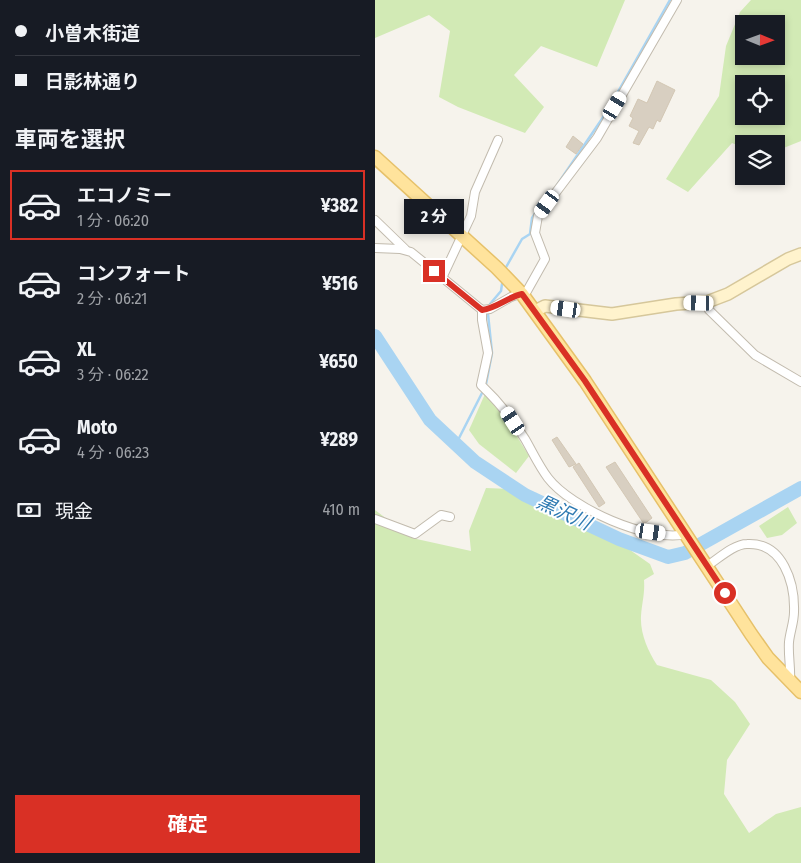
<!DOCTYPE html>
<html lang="ja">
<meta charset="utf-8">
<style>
body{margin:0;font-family:"Fira Sans Condensed","Noto Sans JP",sans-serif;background:#20242c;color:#f1f3f6;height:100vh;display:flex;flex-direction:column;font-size:19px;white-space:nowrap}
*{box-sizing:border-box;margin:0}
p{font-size:16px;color:#9ea1a6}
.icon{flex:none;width:28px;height:28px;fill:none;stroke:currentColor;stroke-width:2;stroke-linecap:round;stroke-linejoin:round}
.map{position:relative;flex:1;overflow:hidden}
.side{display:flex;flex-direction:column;background:#171b24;width:375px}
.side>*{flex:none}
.top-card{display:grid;align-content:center;height:110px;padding:0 15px;background:#171b24}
.needle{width:32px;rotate:91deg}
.tools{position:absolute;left:360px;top:15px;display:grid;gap:10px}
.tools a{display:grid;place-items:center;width:50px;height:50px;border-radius:0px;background:#171b24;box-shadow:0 2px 8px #0003;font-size:25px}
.end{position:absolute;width:22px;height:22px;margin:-11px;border:6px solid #d93025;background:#fff;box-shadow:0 0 0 2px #fff}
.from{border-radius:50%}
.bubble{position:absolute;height:35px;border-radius:0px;background:#171b24;box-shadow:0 2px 8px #0003;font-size:16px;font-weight:700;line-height:35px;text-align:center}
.car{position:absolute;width:15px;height:30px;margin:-15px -8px;border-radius:6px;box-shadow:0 0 4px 1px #0007;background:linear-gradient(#fff 24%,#345 0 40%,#fff 0 76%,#345 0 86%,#fff 0)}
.top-card b{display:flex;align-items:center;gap:18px;height:48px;font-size:19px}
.top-card b+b{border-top:1px solid #363941}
.top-card i{width:12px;height:12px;background:#f1f3f6}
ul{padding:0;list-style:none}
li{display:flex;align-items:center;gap:15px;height:70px;margin:0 10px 8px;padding:0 5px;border:2px solid transparent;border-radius:0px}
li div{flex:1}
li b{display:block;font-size:19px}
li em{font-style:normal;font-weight:700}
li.on{border-color:#d93025}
li>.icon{width:45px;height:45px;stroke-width:1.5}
h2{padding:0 15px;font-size:22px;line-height:60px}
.pay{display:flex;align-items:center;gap:12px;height:55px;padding:0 15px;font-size:19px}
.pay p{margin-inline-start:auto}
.cta{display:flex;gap:10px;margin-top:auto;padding:10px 15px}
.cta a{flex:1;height:58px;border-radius:0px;background:#d93025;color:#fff;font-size:20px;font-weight:700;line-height:58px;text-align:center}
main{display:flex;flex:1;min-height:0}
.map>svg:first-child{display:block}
</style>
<main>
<section class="side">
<div class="top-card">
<b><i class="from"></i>小曽木街道</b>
<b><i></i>日影林通り</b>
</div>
<h2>車両を選択</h2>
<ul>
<li class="on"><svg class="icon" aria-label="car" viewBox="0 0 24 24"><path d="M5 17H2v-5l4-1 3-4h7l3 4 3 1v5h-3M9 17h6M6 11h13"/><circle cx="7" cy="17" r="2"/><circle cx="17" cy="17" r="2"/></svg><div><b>エコノミー</b><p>1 分 · 06:20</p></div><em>¥382</em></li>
<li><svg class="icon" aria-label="car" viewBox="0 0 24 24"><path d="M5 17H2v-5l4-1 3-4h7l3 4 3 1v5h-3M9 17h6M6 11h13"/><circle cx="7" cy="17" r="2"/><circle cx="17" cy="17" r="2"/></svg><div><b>コンフォート</b><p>2 分 · 06:21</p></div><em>¥516</em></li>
<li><svg class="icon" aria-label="car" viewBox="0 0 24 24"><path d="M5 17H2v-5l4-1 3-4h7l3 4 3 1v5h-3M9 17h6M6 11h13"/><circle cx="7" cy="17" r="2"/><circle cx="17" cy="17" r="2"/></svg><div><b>XL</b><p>3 分 · 06:22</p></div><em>¥650</em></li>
<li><svg class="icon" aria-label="car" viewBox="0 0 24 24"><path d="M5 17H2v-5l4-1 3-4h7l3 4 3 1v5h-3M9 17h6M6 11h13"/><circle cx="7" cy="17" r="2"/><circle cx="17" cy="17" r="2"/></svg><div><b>Moto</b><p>4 分 · 06:23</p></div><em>¥289</em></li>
</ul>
<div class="pay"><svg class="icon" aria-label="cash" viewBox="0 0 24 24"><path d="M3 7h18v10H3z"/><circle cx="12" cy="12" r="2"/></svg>現金<p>410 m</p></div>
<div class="cta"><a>確定</a></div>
</section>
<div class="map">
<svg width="426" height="863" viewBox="0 0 426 863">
<rect width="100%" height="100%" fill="#f6f3ec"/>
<!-- green -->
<g fill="#d2eab5" fill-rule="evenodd">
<polygon points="0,0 250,0 222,67 166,46 139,75 169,107 150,133 83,107 64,97 75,31 54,15 0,38"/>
<path d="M376,0H426V141L401,151V144H369V148L357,143L313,192L291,179L344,96L351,46L365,12ZM369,24H401V56H369ZM369,84H401V116H369Z"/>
<polygon points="110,394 124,407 154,456 141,473 104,444 94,430"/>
<path d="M111,488L138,489L245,543L275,564L279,574L269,580C270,594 267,602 266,616C265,633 273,651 282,665L336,680L360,702L375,724L352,760L349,794L374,833L401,814L426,807V863H0V510L37,538L96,551L94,531Z"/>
<polygon points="413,507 422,523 407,535 392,538 384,526"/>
</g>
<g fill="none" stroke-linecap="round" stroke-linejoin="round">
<!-- stream -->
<g stroke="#a9d4f2" stroke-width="2.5">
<polyline points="180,188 231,113 295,0"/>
<polyline points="130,269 147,239 155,234 157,218 161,212"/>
<polyline points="115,304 126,291 127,284"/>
<polyline points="111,384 117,353 113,314"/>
<polyline points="81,444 107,393"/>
</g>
<!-- river -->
<polyline stroke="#a9d4f2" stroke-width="14" points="0,336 55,420 100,462 150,495 244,539 293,557 310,553 426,488"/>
</g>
<!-- building -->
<g fill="#d8cfc1" stroke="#d3c7b4">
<polygon points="282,81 300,90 285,122 282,120 278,129 274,127 264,145 258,143 264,131 254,126 258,118 255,116 263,99 272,103"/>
<polygon points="198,136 208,144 201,154 191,147"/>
<polygon points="182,437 201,464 194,467 177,440"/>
<polygon points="240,462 277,518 269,524 231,467"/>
<polygon points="204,463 230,503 224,507 198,467"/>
</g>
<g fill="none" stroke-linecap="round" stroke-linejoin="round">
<defs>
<g id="street">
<polyline points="0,220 30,249"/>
<polyline points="0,248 25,249 36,252 107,310 115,309 136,297 152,291 170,259 160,233 163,216 222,138 302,0"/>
<polyline points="67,278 96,216 100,192 123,140"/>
<polyline points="332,302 334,310 380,355 426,382"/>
<path d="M107,310V320L113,353L106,385C124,402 137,418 150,439C157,451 164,466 173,478C196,508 274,543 311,534"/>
<polyline points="0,519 40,534 66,515 75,517"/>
<path d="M332,566C343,559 359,544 372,544C408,542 420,583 419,612C419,622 415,632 414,642C413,655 416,668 415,681"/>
</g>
<polyline id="secondary" points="160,311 170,306 237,314 301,304 332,302 353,294 413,259 426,254"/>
<polyline id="primary" points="0,157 122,268 147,294 210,381 376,634 393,658 426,692"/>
</defs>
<!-- street casing -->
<use href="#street" stroke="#c2bbae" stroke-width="10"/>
<!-- secondary casing -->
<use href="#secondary" stroke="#d6c79b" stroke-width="14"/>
<!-- primary casing -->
<use href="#primary" stroke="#e6c16a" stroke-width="15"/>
<!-- street -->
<use href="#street" stroke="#fff" stroke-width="8"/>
<!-- secondary -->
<use href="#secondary" stroke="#fff3cd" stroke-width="11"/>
<!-- primary -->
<use href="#primary" stroke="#ffe39c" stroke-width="12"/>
</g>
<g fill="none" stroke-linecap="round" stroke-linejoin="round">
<!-- route -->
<path stroke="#d93025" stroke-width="6" d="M59,271L107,310C122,308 133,297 147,294L210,381L350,593"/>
</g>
<g text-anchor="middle" stroke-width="4" stroke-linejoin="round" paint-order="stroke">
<!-- water labels -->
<g font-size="19" font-style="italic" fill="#2e7ab2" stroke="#fff">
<text transform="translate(189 512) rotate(25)" y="7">黒沢川</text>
</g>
</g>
</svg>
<div class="tools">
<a><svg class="needle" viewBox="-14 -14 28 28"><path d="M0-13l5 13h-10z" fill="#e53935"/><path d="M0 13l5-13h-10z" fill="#9ea1a6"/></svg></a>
<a><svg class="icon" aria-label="locate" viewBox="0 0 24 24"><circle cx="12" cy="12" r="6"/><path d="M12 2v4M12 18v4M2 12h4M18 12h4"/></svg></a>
<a><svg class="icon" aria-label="layers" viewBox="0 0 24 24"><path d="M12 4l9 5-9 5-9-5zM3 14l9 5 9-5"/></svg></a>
</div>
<i class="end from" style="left:350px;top:593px"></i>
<i class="end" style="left:59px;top:271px"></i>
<div class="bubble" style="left:29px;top:199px;width:60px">2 分</div>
<i class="car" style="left:240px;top:106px;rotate:31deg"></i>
<i class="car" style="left:172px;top:204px;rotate:216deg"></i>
<i class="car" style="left:324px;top:303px;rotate:271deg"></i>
<i class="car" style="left:191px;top:309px;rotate:278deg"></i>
<i class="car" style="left:138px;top:421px;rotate:327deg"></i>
<i class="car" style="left:276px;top:532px;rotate:98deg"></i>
</div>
</main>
